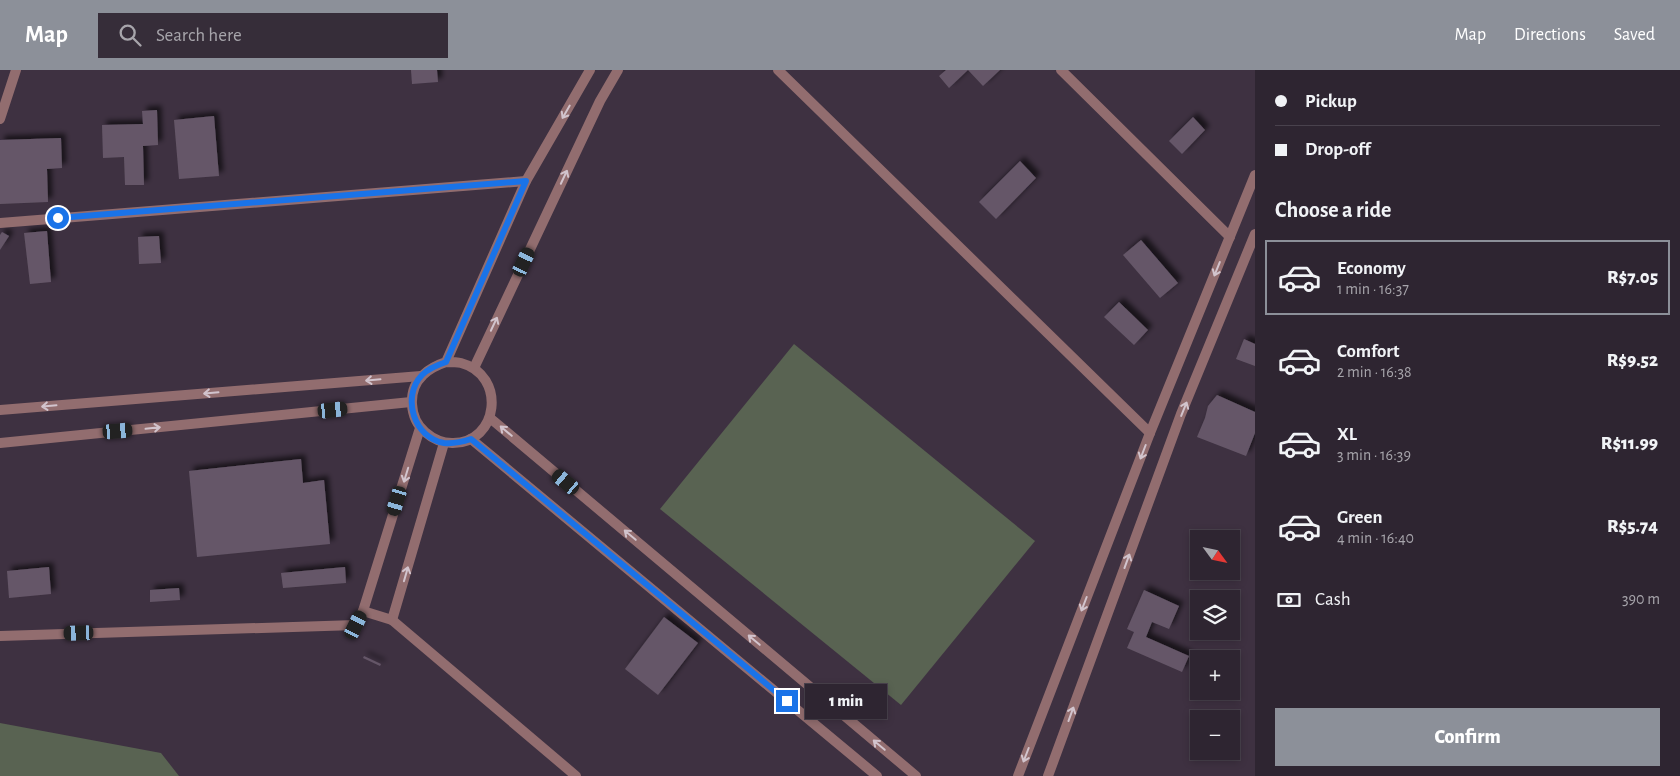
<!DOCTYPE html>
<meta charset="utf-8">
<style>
body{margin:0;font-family:"Alegreya Sans",sans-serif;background:#362d39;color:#f1f3f6;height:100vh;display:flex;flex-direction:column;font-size:19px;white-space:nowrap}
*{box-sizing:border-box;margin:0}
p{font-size:16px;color:#a7a5ab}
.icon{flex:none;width:28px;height:28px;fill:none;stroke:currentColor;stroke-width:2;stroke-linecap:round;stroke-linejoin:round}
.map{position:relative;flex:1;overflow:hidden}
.sheet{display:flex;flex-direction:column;background:#2e2531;width:425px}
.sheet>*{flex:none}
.guide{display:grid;align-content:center;height:110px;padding:0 20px;background:#2e2531}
.needle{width:32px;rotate:123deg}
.tools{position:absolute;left:1190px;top:460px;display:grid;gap:10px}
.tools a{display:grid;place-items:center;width:50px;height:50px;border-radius:0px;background:#2e2531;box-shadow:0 2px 8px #0003,0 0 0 1px #49424d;font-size:25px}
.end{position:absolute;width:22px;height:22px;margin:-11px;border:6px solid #1a73e8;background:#fff;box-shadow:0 0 0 2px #fff}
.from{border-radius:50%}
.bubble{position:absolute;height:35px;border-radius:0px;background:#2e2531;box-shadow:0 2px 8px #0003,0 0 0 1px #49424d;font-size:16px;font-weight:800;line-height:35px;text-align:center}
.car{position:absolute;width:15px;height:30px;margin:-15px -8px;border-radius:6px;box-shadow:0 0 4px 1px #0007;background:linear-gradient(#222 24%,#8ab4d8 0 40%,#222 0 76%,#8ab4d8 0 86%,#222 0)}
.guide b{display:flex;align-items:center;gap:18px;height:48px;font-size:19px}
.guide b+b{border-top:1px solid #49424d}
.guide i{width:12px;height:12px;background:#f1f3f6}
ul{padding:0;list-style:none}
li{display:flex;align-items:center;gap:15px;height:75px;margin:0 10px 8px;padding:0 10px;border:2px solid transparent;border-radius:0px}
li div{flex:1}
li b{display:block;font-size:19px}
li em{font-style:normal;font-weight:800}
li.current{border-color:#8c9099}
li>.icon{width:45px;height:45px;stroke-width:1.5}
h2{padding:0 20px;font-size:22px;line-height:60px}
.pay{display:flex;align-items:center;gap:12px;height:55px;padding:0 20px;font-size:19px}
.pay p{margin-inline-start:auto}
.cta{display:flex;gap:10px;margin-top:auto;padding:10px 20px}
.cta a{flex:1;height:58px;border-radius:0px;background:#8c9099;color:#fff;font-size:20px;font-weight:800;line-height:58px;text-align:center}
header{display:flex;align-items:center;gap:30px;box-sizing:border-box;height:70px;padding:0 25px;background:#8c9099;color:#fff}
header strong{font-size:24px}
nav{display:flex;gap:28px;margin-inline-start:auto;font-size:18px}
.search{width:350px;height:45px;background:#362d39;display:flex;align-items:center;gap:12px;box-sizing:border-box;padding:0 18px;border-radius:0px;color:#a7a5ab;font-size:19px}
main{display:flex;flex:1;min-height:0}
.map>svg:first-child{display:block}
</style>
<header>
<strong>Map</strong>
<div class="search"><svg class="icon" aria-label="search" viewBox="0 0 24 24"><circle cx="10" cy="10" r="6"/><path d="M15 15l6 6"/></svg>Search here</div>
<nav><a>Map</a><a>Directions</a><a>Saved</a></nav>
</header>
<main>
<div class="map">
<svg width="1255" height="706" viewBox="0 0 1255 706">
<defs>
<filter id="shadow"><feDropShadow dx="4.5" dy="-4.5" stdDeviation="2.5" flood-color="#0009"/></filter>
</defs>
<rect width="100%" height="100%" fill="#3e3141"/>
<!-- green -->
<g fill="#596352">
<polygon points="794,274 1035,471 901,635 660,439"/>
<polygon points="0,653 161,683 179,706 0,706"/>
</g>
<!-- building -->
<g fill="#655768" filter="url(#shadow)">
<polygon points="411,0 437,0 438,12 412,14"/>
<polygon points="946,0 1000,0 983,16 968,0 949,18 939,6"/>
<polygon points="157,40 158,75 143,76 144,115 125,115 124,87 103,88 102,55 143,54 142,41"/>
<polygon points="214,46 219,106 179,109 174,50"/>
<polygon points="1193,47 1205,60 1182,84 1169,71"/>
<polygon points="61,68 62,98 47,99 48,132 0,134 0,70"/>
<polygon points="1020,91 1036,108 996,149 979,132"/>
<polygon points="47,161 51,212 30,214 24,163"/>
<polygon points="2,162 9,166 0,180 0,165"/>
<polygon points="159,166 161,193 139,194 138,167"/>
<polygon points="1141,170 1178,213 1160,228 1123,185"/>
<polygon points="1119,232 1148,260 1134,275 1104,247"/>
<polygon points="1244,269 1255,274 1255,296 1236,289"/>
<polygon points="1217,325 1255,342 1255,363 1246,386 1197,367 1205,348 1208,336"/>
<polygon points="301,389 303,413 324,410 330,474 197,487 189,401"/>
<polygon points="49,497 51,524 9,528 7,501"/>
<polygon points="345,497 346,513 283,518 281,503"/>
<polygon points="179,518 180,530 150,532 150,520"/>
<polygon points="1144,520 1179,536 1169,559 1152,552 1146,567 1189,586 1182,602 1127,578 1134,562 1127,559"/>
<polygon points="664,547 698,573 658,625 625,599"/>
<polygon points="364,586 381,594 380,596 363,588"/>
</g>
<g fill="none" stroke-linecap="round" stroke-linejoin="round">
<!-- street -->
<g stroke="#926d6f" stroke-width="10">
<polyline points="778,0 1150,363"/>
<polyline points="1061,0 1230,167"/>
<polyline points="0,49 16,0"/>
<polyline points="0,153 526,111"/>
<path d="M446,292C451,292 457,292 461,293C507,305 499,374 452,373C441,373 433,369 425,362C409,348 407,320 423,305C430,298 437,295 446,292L526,111L590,0"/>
<polyline points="474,298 600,31 618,0"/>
<polyline points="0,340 421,306"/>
<polyline points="490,348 916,706"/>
<polyline points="471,369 877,706"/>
<polyline points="0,373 411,332"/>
<polyline points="363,541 420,358"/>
<polyline points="392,550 444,373"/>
<polyline points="0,566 356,555 363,541 392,550 576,706"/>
<polyline points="1018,706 1150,363 1255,105"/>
<polyline points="1048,706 1181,344 1255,164"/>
</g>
</g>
<!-- one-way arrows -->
<defs><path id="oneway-shaft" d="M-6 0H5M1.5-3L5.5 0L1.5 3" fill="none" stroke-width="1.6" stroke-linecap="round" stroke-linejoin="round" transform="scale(1.25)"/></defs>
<g stroke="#d2c4cd">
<use href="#oneway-shaft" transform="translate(566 42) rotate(120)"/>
<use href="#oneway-shaft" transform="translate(564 107) rotate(-65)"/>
<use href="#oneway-shaft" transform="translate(1217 199) rotate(112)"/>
<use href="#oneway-shaft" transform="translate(494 254) rotate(-65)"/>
<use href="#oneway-shaft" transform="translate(373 310) rotate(175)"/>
<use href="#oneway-shaft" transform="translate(211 323) rotate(175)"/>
<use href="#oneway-shaft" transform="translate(49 336) rotate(175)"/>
<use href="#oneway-shaft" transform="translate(1184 339) rotate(-68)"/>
<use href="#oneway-shaft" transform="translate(153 358) rotate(-6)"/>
<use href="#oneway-shaft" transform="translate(506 361) rotate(-140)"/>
<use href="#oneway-shaft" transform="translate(1143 382) rotate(111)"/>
<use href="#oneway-shaft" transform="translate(406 405) rotate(107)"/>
<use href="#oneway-shaft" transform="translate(630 465) rotate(-140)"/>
<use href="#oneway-shaft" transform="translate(1127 491) rotate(-70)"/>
<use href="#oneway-shaft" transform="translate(406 504) rotate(-74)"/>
<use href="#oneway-shaft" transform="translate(1084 534) rotate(111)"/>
<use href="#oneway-shaft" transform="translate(754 570) rotate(-140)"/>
<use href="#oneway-shaft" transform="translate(1071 644) rotate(-70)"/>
<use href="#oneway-shaft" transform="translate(879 675) rotate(-140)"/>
<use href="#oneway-shaft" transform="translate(1026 685) rotate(111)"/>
</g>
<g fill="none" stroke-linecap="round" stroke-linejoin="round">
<!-- route -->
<path stroke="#1a73e8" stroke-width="6" d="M58,148L526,111L446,292C437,295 429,298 422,305C401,327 414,368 444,373C454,374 462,372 471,369L787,631"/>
</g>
</svg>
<div class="tools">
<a><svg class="needle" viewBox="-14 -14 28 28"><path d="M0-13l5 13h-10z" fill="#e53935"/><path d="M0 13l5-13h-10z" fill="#a7a5ab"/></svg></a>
<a><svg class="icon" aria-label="layers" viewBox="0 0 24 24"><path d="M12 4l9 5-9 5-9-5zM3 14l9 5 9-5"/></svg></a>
<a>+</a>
<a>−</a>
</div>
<i class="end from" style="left:58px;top:148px"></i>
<i class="end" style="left:787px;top:631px"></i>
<div class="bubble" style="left:805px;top:614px;width:82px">1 min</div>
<i class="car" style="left:524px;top:192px;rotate:25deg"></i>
<i class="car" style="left:333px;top:340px;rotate:84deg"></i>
<i class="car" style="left:118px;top:361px;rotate:85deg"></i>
<i class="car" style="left:566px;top:412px;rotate:310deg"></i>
<i class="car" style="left:397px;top:431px;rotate:197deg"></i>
<i class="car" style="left:356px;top:555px;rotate:26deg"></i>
<i class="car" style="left:79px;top:563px;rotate:268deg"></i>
</div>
<section class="sheet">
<div class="guide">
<b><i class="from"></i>Pickup</b>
<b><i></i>Drop-off</b>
</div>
<h2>Choose a ride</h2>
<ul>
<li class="current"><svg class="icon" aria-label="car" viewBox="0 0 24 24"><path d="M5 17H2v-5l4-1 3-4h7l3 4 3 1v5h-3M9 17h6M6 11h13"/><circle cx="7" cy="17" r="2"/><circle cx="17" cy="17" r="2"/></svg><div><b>Economy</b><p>1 min · 16:37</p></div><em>R$7.05</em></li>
<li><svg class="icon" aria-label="car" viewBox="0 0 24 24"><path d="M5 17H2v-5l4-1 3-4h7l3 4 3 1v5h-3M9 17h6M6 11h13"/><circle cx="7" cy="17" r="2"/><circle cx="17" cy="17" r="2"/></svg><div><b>Comfort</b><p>2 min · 16:38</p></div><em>R$9.52</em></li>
<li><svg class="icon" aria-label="car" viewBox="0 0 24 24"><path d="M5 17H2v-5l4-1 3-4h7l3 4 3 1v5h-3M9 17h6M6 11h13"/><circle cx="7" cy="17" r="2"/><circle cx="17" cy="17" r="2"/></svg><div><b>XL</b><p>3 min · 16:39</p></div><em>R$11.99</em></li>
<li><svg class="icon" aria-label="car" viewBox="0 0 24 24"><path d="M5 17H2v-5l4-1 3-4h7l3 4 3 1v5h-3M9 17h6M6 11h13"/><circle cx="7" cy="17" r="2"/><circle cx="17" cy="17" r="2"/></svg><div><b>Green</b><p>4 min · 16:40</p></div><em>R$5.74</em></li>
</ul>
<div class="pay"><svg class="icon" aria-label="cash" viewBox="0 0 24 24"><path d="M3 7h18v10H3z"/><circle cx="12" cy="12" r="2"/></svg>Cash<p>390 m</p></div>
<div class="cta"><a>Confirm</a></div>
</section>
</main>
